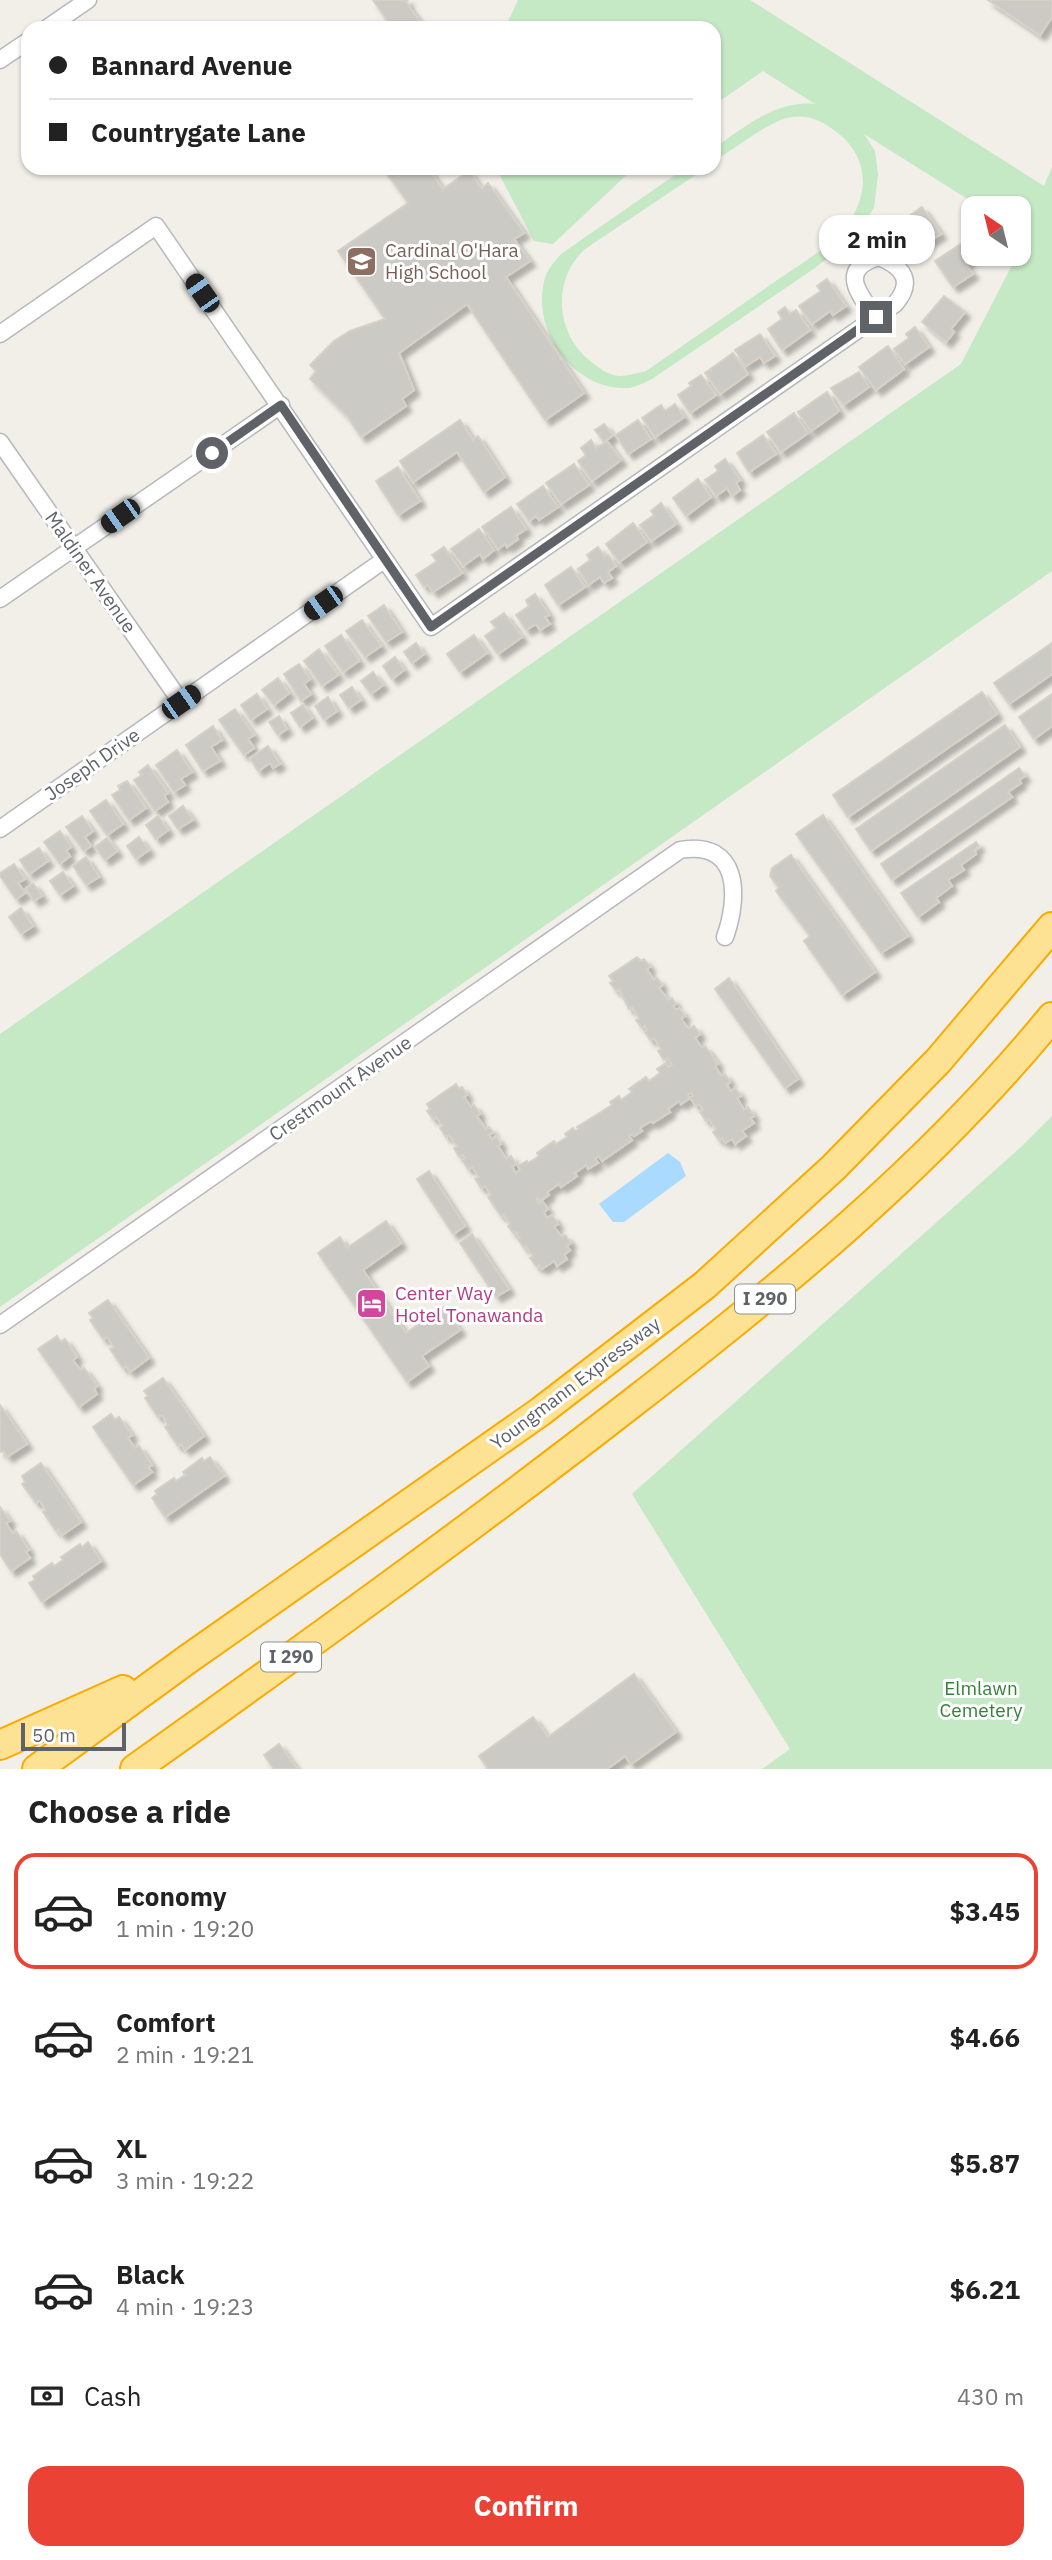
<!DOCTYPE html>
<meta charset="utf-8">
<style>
body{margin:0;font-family:"IBM Plex Sans",sans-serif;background:#f6f6f6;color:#222;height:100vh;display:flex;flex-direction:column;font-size:26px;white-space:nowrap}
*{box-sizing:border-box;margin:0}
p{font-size:23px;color:#767676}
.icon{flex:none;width:38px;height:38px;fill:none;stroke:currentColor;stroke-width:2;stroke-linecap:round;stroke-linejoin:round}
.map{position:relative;height:1769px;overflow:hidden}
.details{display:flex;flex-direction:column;background:#fff;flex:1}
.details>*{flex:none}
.guide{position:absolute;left:21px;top:21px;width:700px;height:154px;border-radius:21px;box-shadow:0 2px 5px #0004;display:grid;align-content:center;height:154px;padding:0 28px;background:#fff}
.needle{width:46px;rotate:325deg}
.fabs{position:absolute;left:961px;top:196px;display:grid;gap:14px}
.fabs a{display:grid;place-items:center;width:70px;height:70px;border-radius:14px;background:#fff;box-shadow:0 2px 5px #0004;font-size:35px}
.scale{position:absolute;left:21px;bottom:18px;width:105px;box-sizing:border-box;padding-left:7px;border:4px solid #5f6368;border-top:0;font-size:19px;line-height:24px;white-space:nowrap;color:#5f6368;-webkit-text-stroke:5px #fff;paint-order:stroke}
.end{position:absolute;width:32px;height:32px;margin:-16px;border:9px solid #5f6368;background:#fff;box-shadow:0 0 0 4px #fff}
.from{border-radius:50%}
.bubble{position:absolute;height:49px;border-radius:21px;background:#fff;box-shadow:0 2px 5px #0004;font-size:23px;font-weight:700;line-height:49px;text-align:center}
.car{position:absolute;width:21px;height:42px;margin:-21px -10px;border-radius:9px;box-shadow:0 0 5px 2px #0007;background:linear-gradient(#222 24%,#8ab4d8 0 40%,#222 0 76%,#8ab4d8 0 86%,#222 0)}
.guide b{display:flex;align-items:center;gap:24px;height:66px;font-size:26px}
.guide b+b{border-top:2px solid #e0e0e0}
.guide i{width:18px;height:18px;background:#222}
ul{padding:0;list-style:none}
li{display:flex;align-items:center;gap:21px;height:116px;margin:0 14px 10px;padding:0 14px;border:4px solid transparent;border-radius:21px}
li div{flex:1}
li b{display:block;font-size:26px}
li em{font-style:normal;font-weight:700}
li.selected{border-color:#ea4335}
li>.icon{width:63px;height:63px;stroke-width:1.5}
h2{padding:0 28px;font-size:32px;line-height:84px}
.pay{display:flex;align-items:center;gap:18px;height:77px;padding:0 28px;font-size:26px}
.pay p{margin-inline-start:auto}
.cta{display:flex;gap:14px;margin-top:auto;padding:14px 28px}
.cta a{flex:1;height:80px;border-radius:21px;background:#ea4335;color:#fff;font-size:28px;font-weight:700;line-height:80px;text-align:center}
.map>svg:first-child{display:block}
</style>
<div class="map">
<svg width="1052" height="1769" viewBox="0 0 1052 1769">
<defs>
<filter id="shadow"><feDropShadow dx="5.5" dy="5.5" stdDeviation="2" flood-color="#0004"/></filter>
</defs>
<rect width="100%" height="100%" fill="#f1efe8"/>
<!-- green -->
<g fill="#c5e8c5">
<path d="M518,0H750L1044,186L1052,167V571L0,1307V1034L961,364L1027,236L1019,231L1018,208H982L864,134L875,151L878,174L874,208L853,237L815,268L652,379C645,382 635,388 627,388C574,390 532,331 544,282C546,271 554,262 561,254L685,168H706L585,249C552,279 555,333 590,361C598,367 607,375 619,376C627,376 637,373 646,371C688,342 730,313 773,283C797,266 835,245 851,219C872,186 865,150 831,128C818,119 807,115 792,117C772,119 732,150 714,162V148C745,127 776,100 815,104L763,71L714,105V28H505Z"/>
<polygon points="496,168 634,168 553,244 534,241"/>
<polygon points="1052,1116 1052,1769 762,1769 790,1749 632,1494 1021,1147"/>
</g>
<!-- water -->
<polygon fill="#aadaff" points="668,1153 680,1162 686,1176 624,1222 613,1222 599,1204"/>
<!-- building -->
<g fill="#cccac5" stroke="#d6d1c6" stroke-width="2" filter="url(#shadow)">
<polygon points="373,0 408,0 406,2 424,28 392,28"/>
<polygon points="988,0 1052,0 1052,17 1040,35"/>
<polygon points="383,168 428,168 443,189 469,171 482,189 488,183 524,233 514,239 530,261 506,277 584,393 545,420 467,304 399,353 414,390 402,399 406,406 361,437 347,416 310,379 316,371 310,365 334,341 350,331 385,319 338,251 408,203"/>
<polygon points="922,207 941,234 924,245 918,236 913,239 901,222"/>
<polygon points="968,239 973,246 973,254 978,254 965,263 973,274 953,287 935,261"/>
<polygon points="827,279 846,306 833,315 830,311 812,324 799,306 821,291 817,286"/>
<polygon points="944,296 965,312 951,329 954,332 946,342 922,322"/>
<polygon points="785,307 790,314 796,310 810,330 782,350 768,329 782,319 778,312"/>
<polygon points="915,327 929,347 905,364 894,349 909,338 906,334"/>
<polygon points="760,334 775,356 764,363 760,357 746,366 735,350"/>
<polygon points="888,346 904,369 876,390 859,367"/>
<polygon points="733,353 748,374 720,394 705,373"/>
<polygon points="859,372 869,387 843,405 831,388"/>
<polygon points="701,375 716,395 690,413 678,395 691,386 689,383"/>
<polygon points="827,392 839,411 811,431 798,412"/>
<polygon points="675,404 684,417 655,437 642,418 661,405 665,411"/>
<polygon points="794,413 808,433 781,452 767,432"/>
<polygon points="460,420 473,440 478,436 505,477 484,492 457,452 413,482 400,461"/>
<polygon points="638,420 651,439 628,454 616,435"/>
<polygon points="604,424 613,435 604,442 595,430"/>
<polygon points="763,435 776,454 749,472 737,453"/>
<polygon points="591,440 596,448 607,441 621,460 592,481 578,461 586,455 581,448"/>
<polygon points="725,459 740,480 736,483 740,490 732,496 727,488 716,496 705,480 718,471 715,466"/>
<polygon points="574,464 589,485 561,504 546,483"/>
<polygon points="398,467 420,501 398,515 376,481"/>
<polygon points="698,479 711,497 686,516 673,498"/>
<polygon points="543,486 558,507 539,520 536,516 529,521 517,504"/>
<polygon points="661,503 676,524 651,541 640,525 654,515 651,511"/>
<polygon points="511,507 526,529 516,536 518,539 507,547 505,544 498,549 482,527"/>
<polygon points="633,523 647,542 619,562 606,544"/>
<polygon points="479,529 494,550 483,559 480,554 463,566 451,549"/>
<polygon points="444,547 462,573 433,592 427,584 424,587 416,575 437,561 432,555"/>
<polygon points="598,547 605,557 608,555 616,566 608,572 612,578 604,583 600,577 588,585 578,569 590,560 587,555"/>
<polygon points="571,567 585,587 558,605 545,585"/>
<polygon points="535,594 549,615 545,617 550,624 540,630 536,624 526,630 516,615 529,606 526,600"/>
<polygon points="384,605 402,632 386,642 368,616"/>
<polygon points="504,613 522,637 498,654 485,636 496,628 491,622"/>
<polygon points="362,620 381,646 365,657 346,631"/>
<polygon points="341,635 359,661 343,672 325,646"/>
<polygon points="474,635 487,653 460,672 447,654"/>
<polygon points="416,643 424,654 412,663 404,652"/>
<polygon points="1052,643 1052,674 1009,704 994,683"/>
<polygon points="319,649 338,675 322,686 304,661"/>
<polygon points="395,657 404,670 392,679 383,666"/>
<polygon points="299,664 310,679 304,684 311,694 301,701 284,674"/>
<polygon points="373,672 383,685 371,694 361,681"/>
<polygon points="278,678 289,693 274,705 262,690"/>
<polygon points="352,687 361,700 349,708 340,695"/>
<polygon points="982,692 997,714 848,817 833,795"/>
<polygon points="257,694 267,709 251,720 241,705"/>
<polygon points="1052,694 1052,726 1034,739 1019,717"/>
<polygon points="328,697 337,711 324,720 315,706"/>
<polygon points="303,705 312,718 300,727 291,713"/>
<polygon points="235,709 254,735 248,739 254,748 244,755 219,720"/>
<polygon points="279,716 287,729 278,735 269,722"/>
<polygon points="1005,725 1020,747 871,851 856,829"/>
<polygon points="213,726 222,740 211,747 220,761 203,771 186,745"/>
<polygon points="268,746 280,764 273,768 270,763 258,771 250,758"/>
<polygon points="177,750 192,772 181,779 185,785 174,792 156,765"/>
<polygon points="148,765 168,793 164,796 168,802 155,811 134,780 142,775 139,772"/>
<polygon points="1019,768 1025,776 1019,780 1021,783 1008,792 1012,797 892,880 881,864"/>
<polygon points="127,781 146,808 129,820 112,795 120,790 118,786"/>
<polygon points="106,800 123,824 107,835 90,811"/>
<polygon points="183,806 193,820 178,829 169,816"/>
<polygon points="823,815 908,936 881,953 796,834"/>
<polygon points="82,816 93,831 85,837 91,846 84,851 66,827"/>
<polygon points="158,816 168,830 156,839 146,825"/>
<polygon points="60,831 71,847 66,851 70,856 60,864 44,842"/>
<polygon points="139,837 149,850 136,859 127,846"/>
<polygon points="107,838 117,851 105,860 95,847"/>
<polygon points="976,842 979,846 974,850 976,854 961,865 964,870 948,880 952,886 936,898 939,902 918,917 901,893"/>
<polygon points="39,848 48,861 29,874 20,860"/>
<polygon points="791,855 875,972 842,995 804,941 810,936 776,891 779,888 770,876 772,868"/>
<polygon points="86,857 99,877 86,885 73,866"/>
<polygon points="14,864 25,879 18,883 25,893 16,899 0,876 0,873"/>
<polygon points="63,872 73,886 60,895 50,881"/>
<polygon points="33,883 42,896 34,901 26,889"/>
<polygon points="21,908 33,926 21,934 9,917"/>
<polygon points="637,957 641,961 644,959 650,967 647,969 654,980 657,978 662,985 659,988 668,1000 672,998 676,1004 673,1006 676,1010 679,1008 685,1016 681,1019 689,1029 694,1026 700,1034 695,1038 702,1048 705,1046 718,1064 715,1066 721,1076 725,1074 730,1082 727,1085 731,1091 735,1088 741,1096 737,1098 744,1110 748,1107 754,1116 750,1118 754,1123 742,1131 746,1136 735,1144 732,1139 725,1143 722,1138 719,1140 713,1132 716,1129 709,1119 706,1121 700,1112 703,1110 699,1104 696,1106 690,1098 693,1096 691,1093 688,1095 690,1098 681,1104 679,1101 668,1109 670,1112 653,1123 651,1121 640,1128 642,1131 634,1136 632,1134 629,1136 632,1140 602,1161 599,1156 595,1159 598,1163 588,1169 586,1165 575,1173 577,1176 561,1187 559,1184 547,1192 549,1195 540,1201 538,1198 536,1200 539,1204 542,1201 548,1209 544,1212 547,1218 552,1215 558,1224 554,1227 562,1237 565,1235 571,1243 567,1246 570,1250 564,1255 567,1259 557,1266 554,1261 542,1269 539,1265 537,1267 530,1258 533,1256 526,1246 524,1248 518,1239 520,1238 516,1232 514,1234 508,1226 510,1224 503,1214 501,1216 488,1197 491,1195 485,1186 481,1188 475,1179 479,1177 472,1167 468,1169 462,1160 465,1158 463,1155 459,1157 454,1148 457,1146 449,1135 446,1137 440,1128 443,1126 436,1117 433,1119 427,1111 430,1109 427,1104 456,1084 459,1089 462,1087 467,1095 464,1097 471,1107 474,1105 480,1114 477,1116 486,1130 489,1127 493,1132 489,1135 492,1139 496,1136 501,1144 498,1146 506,1159 511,1156 516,1164 512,1167 516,1173 520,1170 518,1166 527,1161 528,1163 539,1156 537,1153 554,1141 556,1144 567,1137 565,1134 573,1128 575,1131 579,1129 577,1127 612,1105 610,1102 619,1096 621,1100 632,1092 629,1089 646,1077 649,1081 660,1073 657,1069 666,1063 668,1067 672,1065 667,1058 664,1060 658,1051 661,1049 654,1038 650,1040 645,1032 647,1030 645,1026 642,1028 636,1020 639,1018 632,1007 629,1009 619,989 616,991 610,983 613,981 609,976"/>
<polygon points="729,978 798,1079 785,1088 715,989"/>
<polygon points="429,1171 465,1226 453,1234 417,1179"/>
<polygon points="386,1221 401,1243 363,1270 406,1333 444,1307 460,1330 422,1356 429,1366 407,1382 318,1253 340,1237 347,1248"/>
<polygon points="472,1234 509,1289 496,1297 460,1243"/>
<polygon points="108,1300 149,1358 130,1372 126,1366 123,1368 110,1349 114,1347 107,1337 103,1339 90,1320 93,1318 89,1313"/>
<polygon points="57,1336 61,1342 65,1339 77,1357 73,1360 80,1370 84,1368 97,1386 94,1389 97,1394 79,1407 38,1349"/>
<polygon points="163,1378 204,1436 185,1450 181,1444 178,1446 165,1427 168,1425 162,1415 158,1417 145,1398 148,1396 144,1391"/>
<polygon points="0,1405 27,1444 7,1457 4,1451 0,1452"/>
<polygon points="111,1414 115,1420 119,1417 132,1435 128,1438 135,1448 139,1446 152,1465 148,1467 152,1472 133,1485 93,1427"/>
<polygon points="210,1457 224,1476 165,1517 152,1498 157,1494 155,1491 174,1478 176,1481 185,1475 183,1472 202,1458 204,1461"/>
<polygon points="41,1463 81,1522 62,1535 58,1529 56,1531 43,1512 46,1510 39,1500 36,1503 22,1484 25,1482 22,1476"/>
<polygon points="0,1507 10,1521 6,1523 13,1534 16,1531 29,1550 26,1552 30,1558 11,1571 0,1554"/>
<polygon points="88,1542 101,1561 42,1602 29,1583 35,1580 33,1576 52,1563 54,1566 63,1560 61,1557 80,1544 82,1547"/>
<polygon points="634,1674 676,1732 631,1764 625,1756 607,1769 488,1769 479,1756 533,1717 548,1737"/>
<polygon points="279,1744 297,1769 274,1769 264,1755"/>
</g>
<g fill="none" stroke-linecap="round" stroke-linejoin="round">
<defs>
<g id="minor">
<polyline points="47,28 88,0"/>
<polyline points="0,60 28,41"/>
<path d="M0,334L156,226L431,627L895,304C914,282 904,267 879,257C838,269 858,294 876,317"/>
<polyline points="0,442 181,702"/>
<polyline points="0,599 281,405"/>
<polyline points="0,829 384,560"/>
<path d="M0,1325L680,850C741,839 739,898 725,937"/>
</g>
<g id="motorway">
<polyline points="0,1745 123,1690"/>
<polyline points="37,1769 188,1659 540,1412 705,1285 833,1168 938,1061 1052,927"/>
<path d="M135,1769C302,1650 469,1530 631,1404C782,1287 930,1166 1052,1017"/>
</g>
</defs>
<!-- minor casing -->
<use href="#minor" stroke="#b5b8bc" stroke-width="19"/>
<!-- motorway casing -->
<use href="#motorway" stroke="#f9ab00" stroke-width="32"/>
<!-- minor -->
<use href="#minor" stroke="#fff" stroke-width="16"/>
<!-- motorway -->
<use href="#motorway" stroke="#fde293" stroke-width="28"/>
</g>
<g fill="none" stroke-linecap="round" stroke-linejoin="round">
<!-- route -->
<polyline stroke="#5f6368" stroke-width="9" points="212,453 281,405 431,627 876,317"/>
</g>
<!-- icons -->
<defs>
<symbol id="school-square" viewBox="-11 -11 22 22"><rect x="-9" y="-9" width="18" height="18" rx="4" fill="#8d6e63" stroke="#fff"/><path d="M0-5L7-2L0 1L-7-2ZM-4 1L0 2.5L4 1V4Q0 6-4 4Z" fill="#fff"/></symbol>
<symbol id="hotel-square" viewBox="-11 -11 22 22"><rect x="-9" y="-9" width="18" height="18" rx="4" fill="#d1479c" stroke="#fff"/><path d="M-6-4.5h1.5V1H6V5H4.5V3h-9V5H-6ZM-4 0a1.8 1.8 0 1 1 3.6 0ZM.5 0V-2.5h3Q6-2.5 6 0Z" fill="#fff"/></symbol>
</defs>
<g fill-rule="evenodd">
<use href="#school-square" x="344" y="244" width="35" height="35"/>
<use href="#hotel-square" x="354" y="1286" width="35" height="35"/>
</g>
<g text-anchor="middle" stroke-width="6" stroke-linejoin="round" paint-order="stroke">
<!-- shield labels -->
<g fill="#fff" stroke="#8f9295" stroke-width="2">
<rect x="735" y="1284.5" width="60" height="29" rx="5"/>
<rect x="261" y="1642.5" width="60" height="29" rx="5"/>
</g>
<g font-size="18" font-weight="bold" fill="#5f6368">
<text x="765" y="1305">I 290</text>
<text x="291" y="1663">I 290</text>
</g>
<!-- education labels -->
<g font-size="19" fill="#785e54" stroke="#fff" text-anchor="start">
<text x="385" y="257">Cardinal O'Hara<tspan x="385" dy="22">High School</tspan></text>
</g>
<!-- street labels -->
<g font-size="19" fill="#5f6368" stroke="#fff">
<text transform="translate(91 572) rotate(55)" y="7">Maldiner Avenue</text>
<text transform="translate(92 764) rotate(-35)" y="7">Joseph Drive</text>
<text transform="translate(340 1088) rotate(-35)" y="7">Crestmount Avenue</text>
<text transform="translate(575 1383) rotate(-37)" y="7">Youngmann Expressway</text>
</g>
<!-- hotel labels -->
<g font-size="19" fill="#b23c85" stroke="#fff" text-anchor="start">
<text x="395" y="1300">Center Way<tspan x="395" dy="22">Hotel Tonawanda</tspan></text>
</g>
<!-- park labels -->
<g font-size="19" fill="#348238" stroke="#fff">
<text x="981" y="1695">Elmlawn<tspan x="981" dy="22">Cemetery</tspan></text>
</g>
</g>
</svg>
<div class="fabs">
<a><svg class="needle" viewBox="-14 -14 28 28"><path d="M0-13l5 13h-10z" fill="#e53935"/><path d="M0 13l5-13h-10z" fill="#767676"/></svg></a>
</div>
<div class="scale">50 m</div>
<i class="end from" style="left:212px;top:453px"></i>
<i class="end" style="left:876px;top:317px"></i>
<div class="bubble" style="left:819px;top:215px;width:116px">2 min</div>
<i class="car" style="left:202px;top:293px;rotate:325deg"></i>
<i class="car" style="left:120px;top:516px;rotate:235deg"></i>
<i class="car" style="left:323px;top:603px;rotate:235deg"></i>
<i class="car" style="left:181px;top:702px;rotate:55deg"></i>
<div class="guide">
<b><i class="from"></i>Bannard Avenue</b>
<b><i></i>Countrygate Lane</b>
</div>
</div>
<section class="details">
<h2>Choose a ride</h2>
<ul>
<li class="selected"><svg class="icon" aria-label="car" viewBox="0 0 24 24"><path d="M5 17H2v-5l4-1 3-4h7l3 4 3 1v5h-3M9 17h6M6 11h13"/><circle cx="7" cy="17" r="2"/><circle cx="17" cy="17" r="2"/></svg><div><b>Economy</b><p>1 min · 19:20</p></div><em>$3.45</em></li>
<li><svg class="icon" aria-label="car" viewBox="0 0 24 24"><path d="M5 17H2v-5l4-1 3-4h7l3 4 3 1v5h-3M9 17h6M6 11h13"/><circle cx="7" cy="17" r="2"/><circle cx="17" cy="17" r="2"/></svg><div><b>Comfort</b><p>2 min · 19:21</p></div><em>$4.66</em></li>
<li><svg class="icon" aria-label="car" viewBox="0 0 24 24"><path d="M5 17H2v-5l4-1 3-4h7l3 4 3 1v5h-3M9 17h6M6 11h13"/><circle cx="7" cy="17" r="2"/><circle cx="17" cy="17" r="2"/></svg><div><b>XL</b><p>3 min · 19:22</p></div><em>$5.87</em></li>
<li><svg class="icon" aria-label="car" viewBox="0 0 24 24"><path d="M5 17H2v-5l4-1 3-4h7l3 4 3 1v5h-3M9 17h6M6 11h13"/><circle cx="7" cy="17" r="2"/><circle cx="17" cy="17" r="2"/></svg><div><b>Black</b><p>4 min · 19:23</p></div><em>$6.21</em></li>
</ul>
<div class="pay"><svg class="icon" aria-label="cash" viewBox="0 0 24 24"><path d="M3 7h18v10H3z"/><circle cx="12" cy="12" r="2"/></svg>Cash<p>430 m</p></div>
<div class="cta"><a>Confirm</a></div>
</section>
